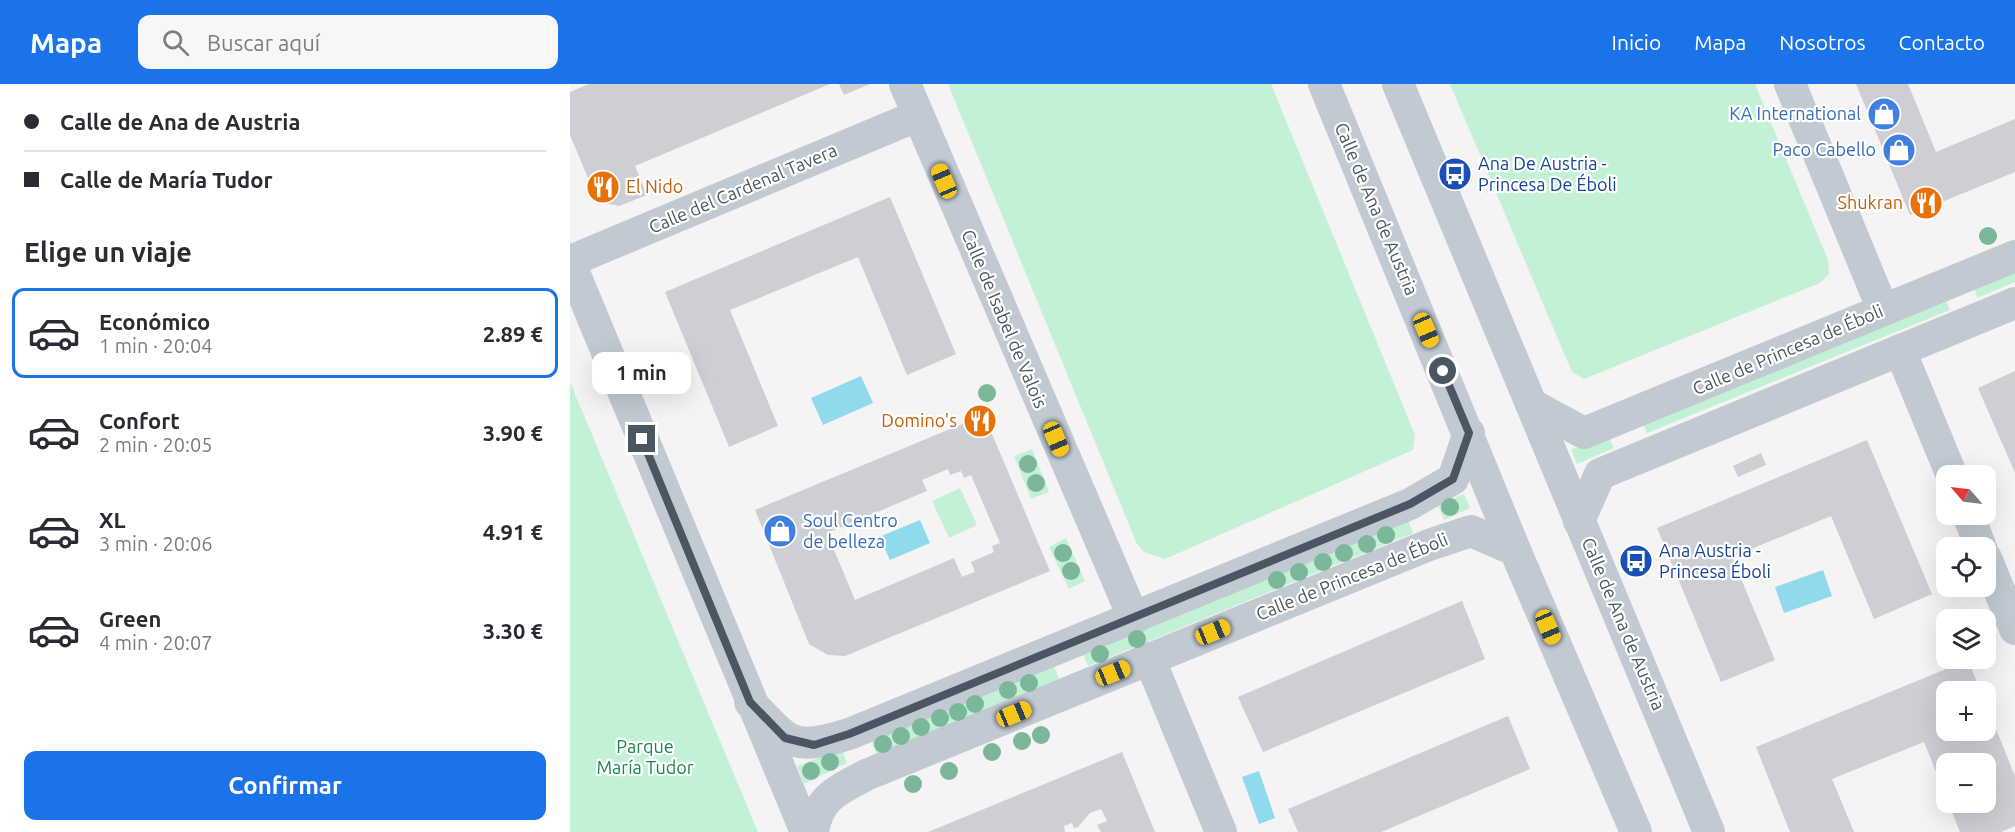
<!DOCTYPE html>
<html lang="es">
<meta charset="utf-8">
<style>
body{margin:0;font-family:Ubuntu,sans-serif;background:#f7f7f7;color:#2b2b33;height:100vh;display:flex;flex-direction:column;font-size:22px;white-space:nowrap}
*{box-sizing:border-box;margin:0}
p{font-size:20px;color:#7c7c81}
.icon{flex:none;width:33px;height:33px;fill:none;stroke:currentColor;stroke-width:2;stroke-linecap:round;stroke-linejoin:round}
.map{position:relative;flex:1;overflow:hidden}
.drawer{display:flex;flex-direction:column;background:#fff;width:570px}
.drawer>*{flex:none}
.hud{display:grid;align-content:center;height:132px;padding:0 24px;background:#fff}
.needle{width:39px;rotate:298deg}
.fabs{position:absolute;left:1366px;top:381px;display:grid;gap:12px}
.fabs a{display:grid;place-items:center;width:60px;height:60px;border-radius:12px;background:#fff;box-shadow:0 6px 24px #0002;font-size:30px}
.end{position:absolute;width:27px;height:27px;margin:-14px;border:8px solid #4a5661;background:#fff;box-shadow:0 0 0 3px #fff}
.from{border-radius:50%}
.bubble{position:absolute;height:42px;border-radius:12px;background:#fff;box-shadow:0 6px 24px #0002;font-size:20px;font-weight:700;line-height:42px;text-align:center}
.car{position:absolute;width:18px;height:36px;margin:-18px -9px;border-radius:8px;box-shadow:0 0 4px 2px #0007;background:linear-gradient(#f5c518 24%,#345 0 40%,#f5c518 0 76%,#345 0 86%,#f5c518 0)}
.hud b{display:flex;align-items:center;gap:21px;height:57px;font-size:22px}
.hud b+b{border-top:2px solid #e1e1e2}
.hud i{width:15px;height:15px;background:#2b2b33}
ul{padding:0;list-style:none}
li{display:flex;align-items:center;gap:18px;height:90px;margin:0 12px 9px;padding:0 12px;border:3px solid transparent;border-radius:12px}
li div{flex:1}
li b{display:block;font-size:22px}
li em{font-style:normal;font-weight:700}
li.current{border-color:#1a73e8}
li>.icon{width:54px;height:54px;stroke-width:1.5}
h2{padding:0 24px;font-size:27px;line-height:72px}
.primary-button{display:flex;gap:12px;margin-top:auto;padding:12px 24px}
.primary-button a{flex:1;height:69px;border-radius:12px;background:#1a73e8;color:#fff;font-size:24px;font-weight:700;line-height:69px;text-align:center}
header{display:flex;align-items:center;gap:36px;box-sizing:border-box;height:84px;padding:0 30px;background:#1a73e8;color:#fff}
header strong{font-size:28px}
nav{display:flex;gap:33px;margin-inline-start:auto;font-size:21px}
.search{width:420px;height:54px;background:#f7f7f7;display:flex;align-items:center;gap:15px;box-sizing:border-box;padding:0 21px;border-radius:12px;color:#7c7c81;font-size:22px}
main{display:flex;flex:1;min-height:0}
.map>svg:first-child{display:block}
</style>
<header>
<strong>Mapa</strong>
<div class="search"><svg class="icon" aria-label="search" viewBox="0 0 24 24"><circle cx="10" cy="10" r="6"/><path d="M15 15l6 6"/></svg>Buscar aquí</div>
<nav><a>Inicio</a><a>Mapa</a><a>Nosotros</a><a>Contacto</a></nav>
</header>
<main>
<section class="drawer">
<div class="hud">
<b><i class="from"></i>Calle de Ana de Austria</b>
<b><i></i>Calle de María Tudor</b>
</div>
<h2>Elige un viaje</h2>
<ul>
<li class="current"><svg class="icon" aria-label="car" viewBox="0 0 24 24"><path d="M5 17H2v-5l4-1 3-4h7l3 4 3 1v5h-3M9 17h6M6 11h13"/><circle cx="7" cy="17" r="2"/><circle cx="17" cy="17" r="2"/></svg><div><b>Económico</b><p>1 min · 20:04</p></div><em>2.89 €</em></li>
<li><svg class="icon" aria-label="car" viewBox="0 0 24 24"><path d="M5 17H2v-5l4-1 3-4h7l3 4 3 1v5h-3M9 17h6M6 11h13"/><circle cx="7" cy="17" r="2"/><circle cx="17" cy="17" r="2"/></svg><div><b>Confort</b><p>2 min · 20:05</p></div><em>3.90 €</em></li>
<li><svg class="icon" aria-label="car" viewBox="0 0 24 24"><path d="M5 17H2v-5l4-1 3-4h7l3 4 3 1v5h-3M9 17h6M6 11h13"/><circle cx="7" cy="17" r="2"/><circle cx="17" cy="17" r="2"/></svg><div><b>XL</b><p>3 min · 20:06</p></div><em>4.91 €</em></li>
<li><svg class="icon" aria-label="car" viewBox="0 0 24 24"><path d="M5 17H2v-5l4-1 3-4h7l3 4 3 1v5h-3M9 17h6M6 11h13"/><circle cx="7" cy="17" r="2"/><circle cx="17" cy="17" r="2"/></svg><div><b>Green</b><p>4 min · 20:07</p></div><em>3.30 €</em></li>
</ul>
<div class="primary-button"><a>Confirmar</a></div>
</section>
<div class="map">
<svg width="1445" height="748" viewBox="0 0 1445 748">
<rect width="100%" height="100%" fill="#f5f3f3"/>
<!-- green -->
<g fill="#c3f1d5">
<polygon points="378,0 701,0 845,351 843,366 595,475 574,468 567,460"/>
<polygon points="880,0 1185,0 1258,176 1259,190 1250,199 1014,295 1002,288"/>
<polygon points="1445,187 1445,198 1407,214 1404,204"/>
<polygon points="1375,213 1380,226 1077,349 1072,338"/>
<polygon points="0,298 188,748 0,748"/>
<polygon points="1038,351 1044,364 1007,380 1001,366"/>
<polygon points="462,365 479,408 461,415 444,372"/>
<polygon points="390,404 407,441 379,454 362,417"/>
<polygon points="894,410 900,424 874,436 868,421"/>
<polygon points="837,434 843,449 518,582 513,570"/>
<polygon points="496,454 515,497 499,505 479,463"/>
<polygon points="484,582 490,597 307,672 301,656"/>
<polygon points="272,665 277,679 234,700 227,682"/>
</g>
<!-- water -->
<g fill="#90daee">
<polygon points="291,292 303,319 253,341 241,314"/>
<polygon points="350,436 360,459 320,476 309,453"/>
<polygon points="1253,486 1262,512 1214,529 1205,503"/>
<polygon points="689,687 705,734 689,740 672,693"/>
</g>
<!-- building -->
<g fill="#cdcfd5" fill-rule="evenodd">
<polygon points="19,0 260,0 65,82 77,111 49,122 31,118 25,111 0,51 0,8"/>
<polygon points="269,0 300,0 274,11"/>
<polygon points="1286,0 1338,0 1366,68 1445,35 1445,88 1340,131"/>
<polygon points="320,113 386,270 337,291 288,173 160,226 208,342 159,363 95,208"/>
<polygon points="1445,287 1445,389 1408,304"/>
<path d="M414,331L480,487L275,572L258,571L239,560L185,426ZM378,385L380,391L391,387L394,394L401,391L430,459L422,462L424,468L401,478L405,488L392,493L384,474L285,516L257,449L357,407L352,396Z"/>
<polygon points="1297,356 1362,510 1304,535 1261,432 1162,473 1205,576 1151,598 1087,444"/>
<polygon points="1191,369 1196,381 1168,393 1163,382"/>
<polygon points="892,517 915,575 693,668 668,613"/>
<polygon points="1398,576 1411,608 1377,608 1377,646 1416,646 1416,620 1445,692 1445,742 1431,748 1390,748 1378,718 1416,718 1416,680 1377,680 1377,715 1354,658 1262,695 1284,748 1220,748 1186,663"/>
<polygon points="938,632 960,685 811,748 728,748 718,725"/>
<polygon points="552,668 585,748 531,748 527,741 537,737 531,725 520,729 508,743 504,744 502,739 494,742 495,748 358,748"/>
</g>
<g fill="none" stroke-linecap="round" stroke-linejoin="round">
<!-- minor -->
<g stroke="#c1cad2" stroke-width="32">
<polyline points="335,0 564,535"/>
<polyline points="754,0 945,466 1066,748"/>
<polyline points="828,0 1139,748"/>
<polyline points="1220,0 1313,226"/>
<polyline points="0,177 347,32"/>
<polyline points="0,179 236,748"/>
<polyline points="1330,266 1382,392"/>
<polyline points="961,320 1014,349 1445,172"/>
<polyline points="1398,430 1411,464"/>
<polyline points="1009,437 1030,390 1445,219"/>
<polyline points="1416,474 1445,545"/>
<polyline points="579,574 651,748"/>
<path d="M180,618C220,659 221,668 279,650L840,420L883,395L899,349"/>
<path d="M243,748C249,712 267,707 296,691L859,461L901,447L945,466"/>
</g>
</g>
<!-- trees -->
<g fill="#7bb799">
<circle cx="1418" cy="152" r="9"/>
<circle cx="417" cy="309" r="9"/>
<circle cx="458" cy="380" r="9"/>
<circle cx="466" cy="399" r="9"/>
<circle cx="880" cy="423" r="9"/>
<circle cx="816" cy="451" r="9"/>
<circle cx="797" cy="460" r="9"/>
<circle cx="493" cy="469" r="9"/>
<circle cx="774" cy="469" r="9"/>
<circle cx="753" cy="478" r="9"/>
<circle cx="501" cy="487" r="9"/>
<circle cx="729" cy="488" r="9"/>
<circle cx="707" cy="496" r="9"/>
<circle cx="567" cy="555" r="9"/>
<circle cx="530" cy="570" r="9"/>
<circle cx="459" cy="599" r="9"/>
<circle cx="438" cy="606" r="9"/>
<circle cx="405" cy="620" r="9"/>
<circle cx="388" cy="628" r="9"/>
<circle cx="370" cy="634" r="9"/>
<circle cx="351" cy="643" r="9"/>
<circle cx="471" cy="651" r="9"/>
<circle cx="331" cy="652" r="9"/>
<circle cx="452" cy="657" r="9"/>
<circle cx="313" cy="660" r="9"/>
<circle cx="422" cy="668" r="9"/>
<circle cx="260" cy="678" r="9"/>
<circle cx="241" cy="687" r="9"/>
<circle cx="379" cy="687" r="9"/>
<circle cx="343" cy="700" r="9"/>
</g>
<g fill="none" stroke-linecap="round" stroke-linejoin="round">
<!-- route -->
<polyline stroke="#4a5661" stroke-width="8" points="72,355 180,618 215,654 244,661 279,650 840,420 883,395 899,349 873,287"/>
</g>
<!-- icons -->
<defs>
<symbol id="shop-disc" viewBox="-11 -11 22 22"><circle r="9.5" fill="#3f7fe0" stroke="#fff"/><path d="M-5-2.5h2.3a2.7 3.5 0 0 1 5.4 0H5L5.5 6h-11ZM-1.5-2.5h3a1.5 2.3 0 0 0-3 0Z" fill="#fff"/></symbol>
<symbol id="bus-disc" viewBox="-11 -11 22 22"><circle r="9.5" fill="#1a4fb4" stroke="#fff"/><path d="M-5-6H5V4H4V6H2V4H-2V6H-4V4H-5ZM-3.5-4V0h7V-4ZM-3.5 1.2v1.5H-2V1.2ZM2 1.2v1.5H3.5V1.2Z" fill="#fff"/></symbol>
<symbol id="restaurant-disc" viewBox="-11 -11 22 22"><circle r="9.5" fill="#e8710a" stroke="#fff"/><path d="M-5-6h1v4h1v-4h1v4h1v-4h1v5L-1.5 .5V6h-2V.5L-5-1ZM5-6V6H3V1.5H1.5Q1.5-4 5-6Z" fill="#fff"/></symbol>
</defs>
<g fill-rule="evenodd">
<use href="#shop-disc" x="1295" y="11" width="38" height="38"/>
<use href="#shop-disc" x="1310" y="47" width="38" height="38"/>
<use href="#bus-disc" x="866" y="71" width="38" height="38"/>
<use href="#restaurant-disc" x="14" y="84" width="38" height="38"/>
<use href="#restaurant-disc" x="1337" y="100" width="38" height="38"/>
<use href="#restaurant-disc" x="391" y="318" width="38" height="38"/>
<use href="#shop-disc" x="191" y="428" width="38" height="38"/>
<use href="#bus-disc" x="1047" y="458" width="38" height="38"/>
</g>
<g text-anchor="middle" stroke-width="4.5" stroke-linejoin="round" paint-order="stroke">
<!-- shop labels -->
<g font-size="18" fill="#366cbe" stroke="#fff" text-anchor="end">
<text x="1291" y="36">KA International</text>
<text x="1306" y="72">Paco Cabello</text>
<text x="233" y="443" text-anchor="start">Soul Centro<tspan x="233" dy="21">de belleza</tspan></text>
</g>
<!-- transit labels -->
<g font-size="18" fill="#164399" stroke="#fff" text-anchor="start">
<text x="908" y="86">Ana De Austria -<tspan x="908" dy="21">Princesa De Éboli</tspan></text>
<text x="1089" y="473">Ana Austria -<tspan x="1089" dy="21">Princesa Éboli</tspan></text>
</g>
<!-- food labels -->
<g font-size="18" fill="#c56008" stroke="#fff" text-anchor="end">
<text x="56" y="109" text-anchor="start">El Nido</text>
<text x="1333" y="125">Shukran</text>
<text x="387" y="343">Domino's</text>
</g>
<!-- street labels -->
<g font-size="18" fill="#4a5661" stroke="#fff">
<text transform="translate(173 105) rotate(-23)" y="6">Calle del Cardenal Tavera</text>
<text transform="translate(806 125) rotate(67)" y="6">Calle de Ana de Austria</text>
<text transform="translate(434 235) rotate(67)" y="6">Calle de Isabel de Valois</text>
<text transform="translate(1218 266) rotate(-23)" y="6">Calle de Princesa de Éboli</text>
<text transform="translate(782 493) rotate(-22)" y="6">Calle de Princesa de Éboli</text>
<text transform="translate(1053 540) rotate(67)" y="6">Calle de Ana de Austria</text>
</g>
<!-- park labels -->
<g font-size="18" fill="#17864f" stroke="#fff">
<text x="75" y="669">Parque<tspan x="75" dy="21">María Tudor</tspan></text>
</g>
</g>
</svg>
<div class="fabs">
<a><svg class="needle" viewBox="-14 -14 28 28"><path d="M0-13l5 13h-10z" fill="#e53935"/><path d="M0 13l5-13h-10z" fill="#7c7c81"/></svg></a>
<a><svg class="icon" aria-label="locate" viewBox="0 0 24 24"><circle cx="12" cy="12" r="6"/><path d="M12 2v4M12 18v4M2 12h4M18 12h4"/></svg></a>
<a><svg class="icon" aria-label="layers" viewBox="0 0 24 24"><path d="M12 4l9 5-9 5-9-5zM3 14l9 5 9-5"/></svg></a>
<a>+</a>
<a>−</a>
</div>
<i class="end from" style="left:873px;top:287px"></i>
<i class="end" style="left:72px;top:355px"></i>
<div class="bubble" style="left:22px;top:268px;width:99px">1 min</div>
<i class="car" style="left:374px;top:97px;rotate:337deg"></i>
<i class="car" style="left:856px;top:246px;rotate:157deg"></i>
<i class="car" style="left:486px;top:355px;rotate:157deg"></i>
<i class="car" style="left:978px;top:543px;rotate:157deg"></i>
<i class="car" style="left:643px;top:548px;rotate:68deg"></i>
<i class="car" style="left:543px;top:589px;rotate:68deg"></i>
<i class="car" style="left:444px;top:630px;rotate:67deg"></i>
</div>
</main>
